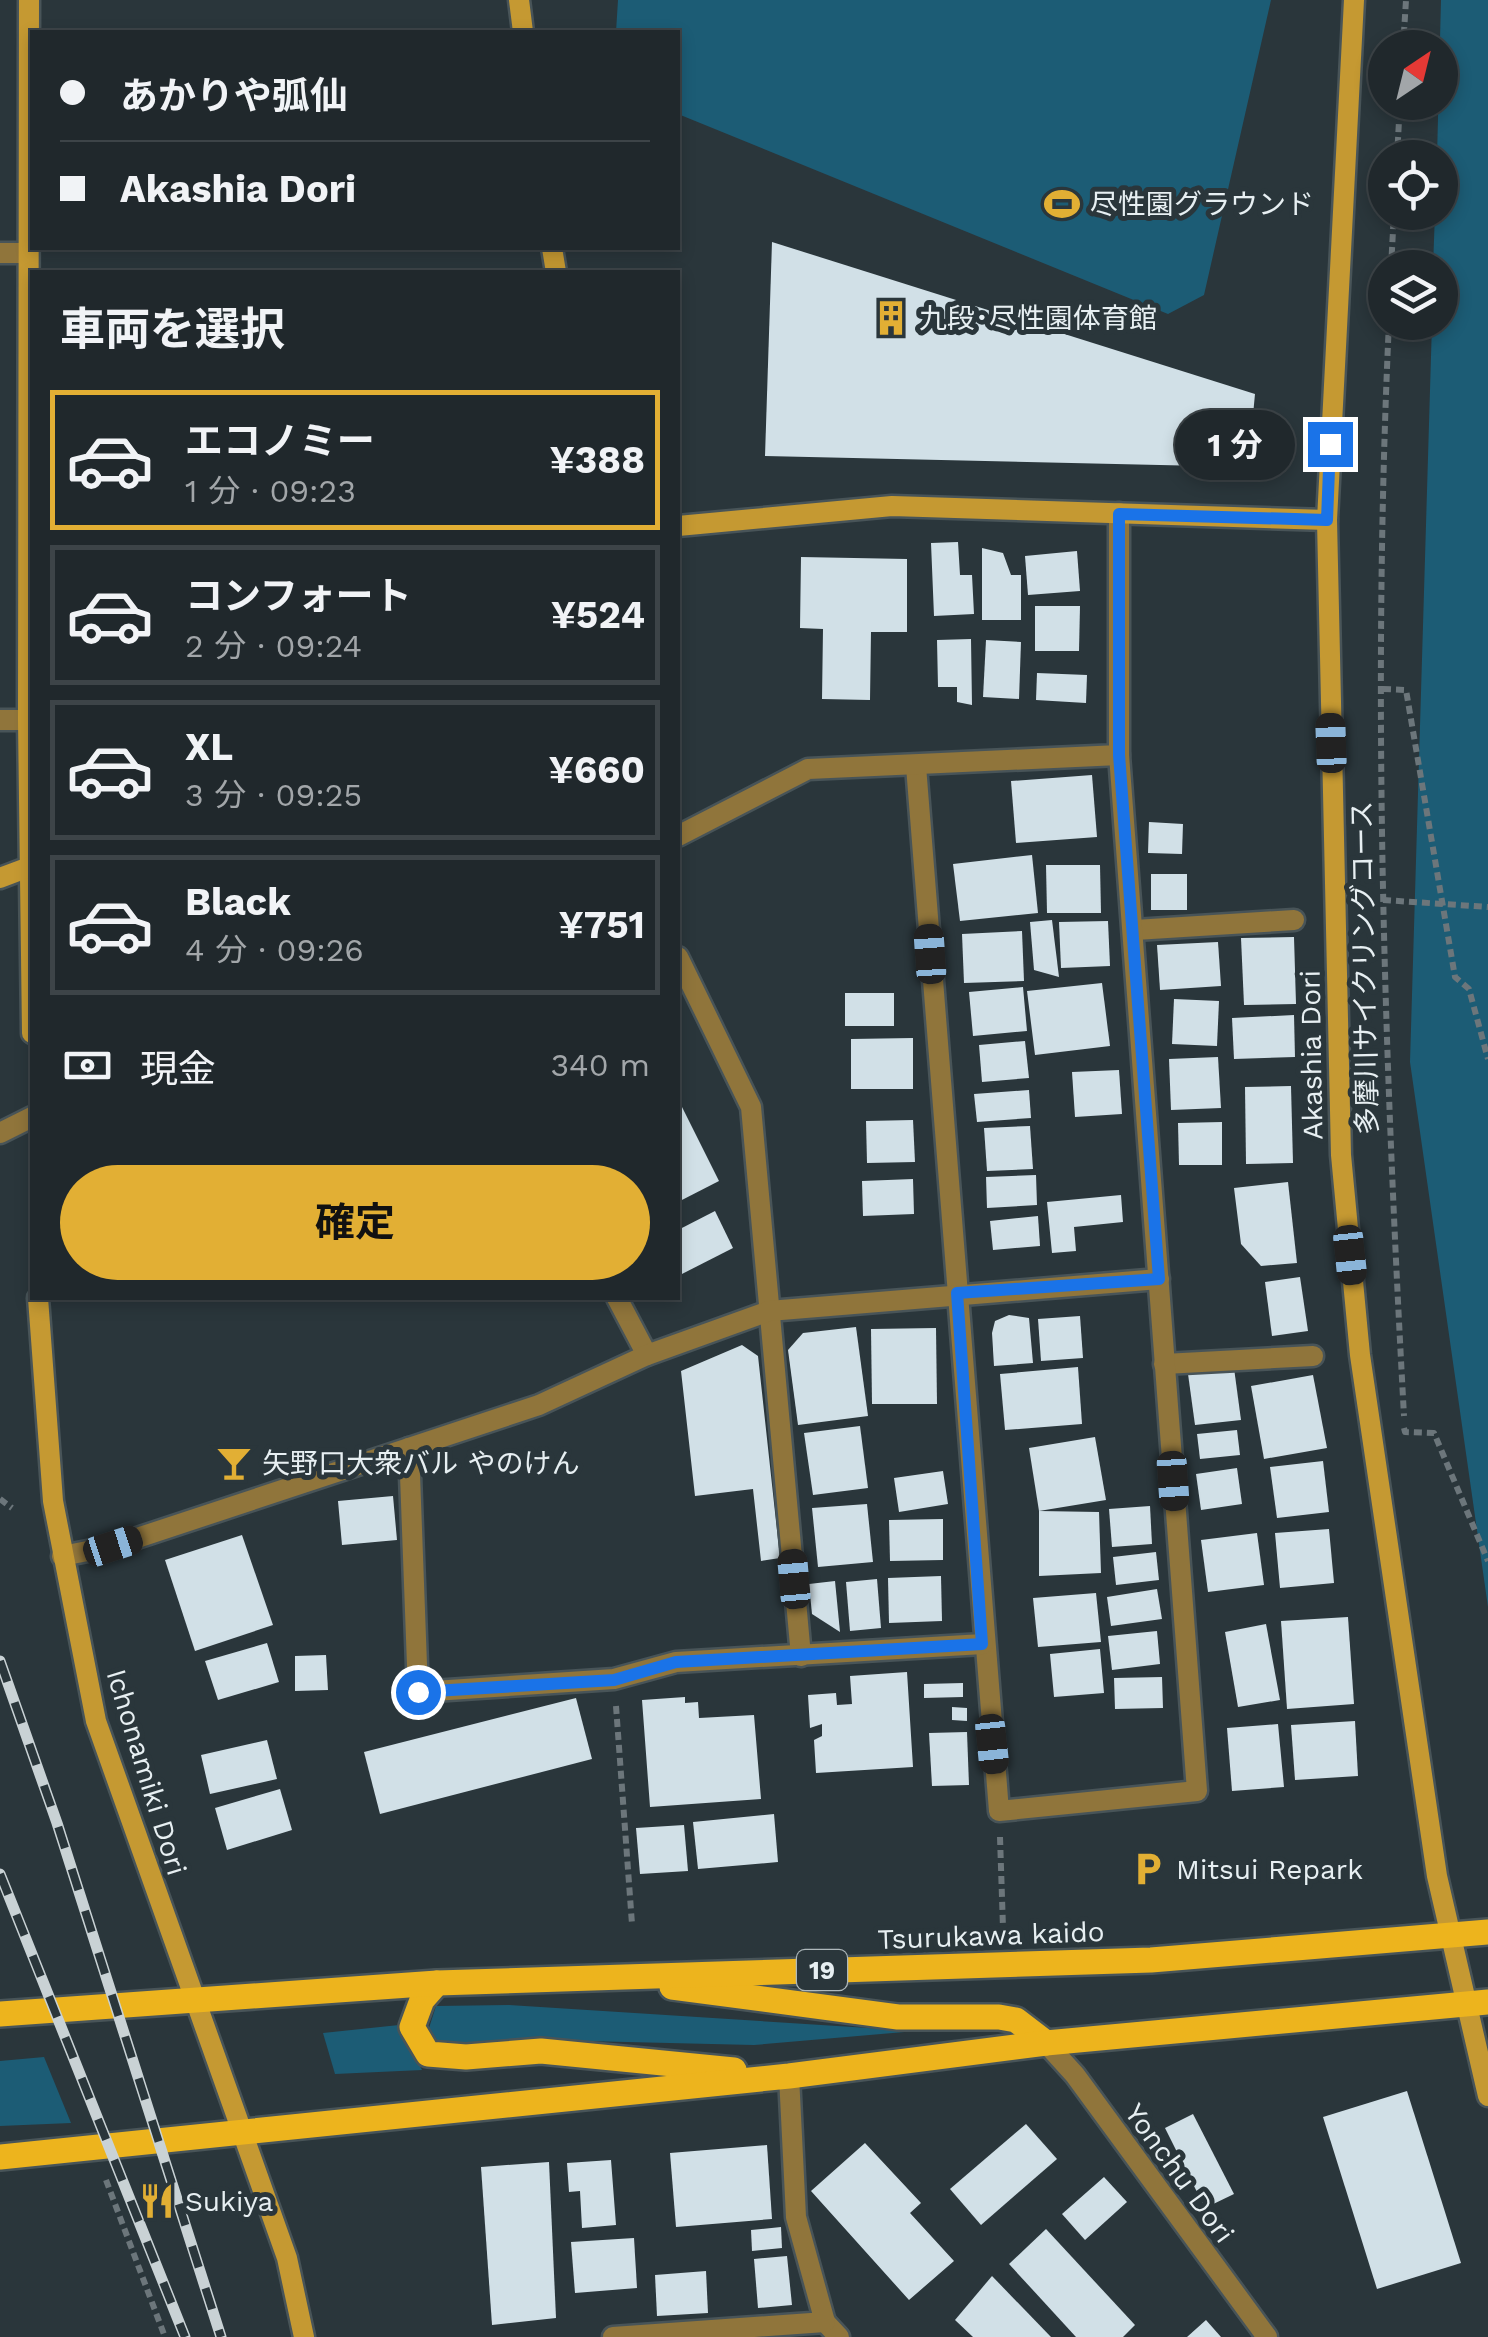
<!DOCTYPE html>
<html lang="ja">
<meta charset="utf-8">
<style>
body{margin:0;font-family:"Work Sans","Noto Sans JP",sans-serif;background:#2d3438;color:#f1f3f6;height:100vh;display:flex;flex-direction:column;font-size:38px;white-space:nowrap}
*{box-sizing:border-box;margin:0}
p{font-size:32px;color:#a2a6a9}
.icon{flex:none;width:55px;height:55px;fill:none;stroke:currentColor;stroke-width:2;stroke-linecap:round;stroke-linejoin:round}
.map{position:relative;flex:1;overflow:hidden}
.panel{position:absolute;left:30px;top:270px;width:650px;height:1030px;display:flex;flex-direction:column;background:#20282c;border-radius:0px;box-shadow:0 5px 15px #0003,0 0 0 2px #3d4448}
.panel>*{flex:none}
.top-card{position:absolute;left:30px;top:30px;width:650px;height:220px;border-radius:0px;box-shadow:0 5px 15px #0003,0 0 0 2px #3d4448;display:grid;align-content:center;height:220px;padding:0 30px;background:#20282c}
.needle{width:65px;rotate:35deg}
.controls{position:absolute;left:1368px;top:30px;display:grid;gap:20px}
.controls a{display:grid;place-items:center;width:90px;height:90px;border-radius:50%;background:#20282c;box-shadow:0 5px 15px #0003,0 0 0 2px #3d4448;font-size:50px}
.end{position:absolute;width:45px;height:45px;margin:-22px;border:12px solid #1a73e8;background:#fff;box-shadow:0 0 0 5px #fff}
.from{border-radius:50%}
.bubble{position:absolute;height:70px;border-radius:35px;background:#20282c;box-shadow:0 5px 15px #0003,0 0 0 2px #3d4448;font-size:32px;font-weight:700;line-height:70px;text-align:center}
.car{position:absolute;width:30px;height:60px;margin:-30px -15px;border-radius:12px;box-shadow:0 0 8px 2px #0007;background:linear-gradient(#222 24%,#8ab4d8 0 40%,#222 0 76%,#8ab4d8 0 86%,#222 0)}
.top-card b{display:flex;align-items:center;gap:35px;height:95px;font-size:38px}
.top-card b+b{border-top:2px solid #3d4448}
.top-card i{width:25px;height:25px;background:#f1f3f6}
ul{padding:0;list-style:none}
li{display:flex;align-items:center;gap:30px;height:140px;margin:0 20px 15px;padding:0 10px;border:5px solid #3d4448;border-radius:0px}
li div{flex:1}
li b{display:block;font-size:38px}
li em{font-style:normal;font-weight:700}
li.on{border-color:#e2af34}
li>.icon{width:90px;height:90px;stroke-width:1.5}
h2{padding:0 30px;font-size:45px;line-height:120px}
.pay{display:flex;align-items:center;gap:25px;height:110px;padding:0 30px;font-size:38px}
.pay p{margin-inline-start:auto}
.button{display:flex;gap:20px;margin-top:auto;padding:20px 30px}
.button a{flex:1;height:115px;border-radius:60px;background:#e2af34;color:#111;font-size:40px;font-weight:700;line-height:115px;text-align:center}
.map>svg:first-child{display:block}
</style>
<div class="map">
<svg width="1488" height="2337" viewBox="0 0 1488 2337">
<rect width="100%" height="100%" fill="#2a363b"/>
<!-- green -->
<g fill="#1c5c75">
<polygon points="618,0 1271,0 1204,295 1168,314 678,114 678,32 616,32"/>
<polygon points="1441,0 1488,0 1488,1607 1410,1062 1432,323 1440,322 1440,268 1433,267 1435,213 1440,212 1437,157"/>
<polygon points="509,2005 916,2031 754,2045 542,2040 458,2048 439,2043 429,2028 436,2006"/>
<polygon points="399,2025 422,2070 335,2074 323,2033"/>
<polygon points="44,2057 71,2123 0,2126 0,2061"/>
</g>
<!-- building -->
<g fill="#d1e0e7">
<polygon points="772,242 1255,394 1248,467 765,456"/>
<polygon points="958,542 960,575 972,575 974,614 934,616 931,543"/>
<polygon points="982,548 1003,553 1011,575 1021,575 1021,620 982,620"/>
<polygon points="1077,551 1080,591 1028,595 1025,556"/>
<polygon points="801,557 907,559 907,632 871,632 870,700 822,699 823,629 800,628"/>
<polygon points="1035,606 1080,606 1079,651 1035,651"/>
<polygon points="971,639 972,705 957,702 957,687 938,687 937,640"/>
<polygon points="986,640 1021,642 1019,699 983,697"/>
<polygon points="1037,673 1087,675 1086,703 1036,700"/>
<polygon points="1092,775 1097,837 1016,843 1011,781"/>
<polygon points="1149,822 1183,824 1182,854 1148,853"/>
<polygon points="1032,855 1038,913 960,921 953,864"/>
<polygon points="1046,865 1100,865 1101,913 1047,913"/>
<rect x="1151" y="874" width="36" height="36"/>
<polygon points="1052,920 1059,977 1034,970 1030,922"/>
<polygon points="1108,921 1110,966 1061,968 1059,922"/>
<polygon points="1022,931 1024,981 964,983 962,934"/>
<polygon points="1294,937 1296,1004 1244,1005 1241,938"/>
<polygon points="1218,942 1221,986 1160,990 1157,945"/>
<polygon points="1102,983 1110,1046 1035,1055 1027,991"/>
<polygon points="1023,987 1027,1031 973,1036 969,992"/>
<rect x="845" y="993" width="49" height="33"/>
<polygon points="1174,999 1219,1001 1217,1046 1172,1044"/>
<polygon points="1294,1015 1295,1057 1234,1059 1232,1018"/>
<polygon points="913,1038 913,1089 851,1089 851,1039"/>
<polygon points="1025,1041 1029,1078 982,1082 979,1045"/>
<polygon points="1218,1057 1221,1108 1171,1110 1169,1059"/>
<polygon points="1119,1070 1122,1114 1075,1117 1072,1072"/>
<polygon points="1291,1086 1293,1163 1246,1164 1245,1087"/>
<polygon points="1029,1090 1031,1118 977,1122 974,1094"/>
<polygon points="678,1099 719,1181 678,1202"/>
<polygon points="913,1120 915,1162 867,1163 866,1121"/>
<polygon points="1222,1122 1222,1165 1179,1165 1178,1123"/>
<polygon points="1030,1126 1033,1169 987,1171 984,1128"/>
<polygon points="1036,1175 1037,1205 987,1208 986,1177"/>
<polygon points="913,1179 914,1214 863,1216 862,1181"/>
<polygon points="1288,1182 1297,1263 1261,1266 1241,1244 1234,1188"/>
<polygon points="1121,1195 1123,1222 1074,1227 1076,1251 1052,1253 1047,1202"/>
<polygon points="715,1211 733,1248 678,1276 678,1230"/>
<polygon points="1038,1216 1040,1246 993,1250 990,1221"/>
<polygon points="1300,1277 1308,1331 1272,1336 1265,1282"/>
<polygon points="1009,1315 1029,1318 1033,1363 994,1366 992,1333 995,1321"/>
<polygon points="1080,1316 1083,1358 1041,1361 1038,1319"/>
<polygon points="856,1327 868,1416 798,1425 788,1350 803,1333"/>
<polygon points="936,1328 937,1404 872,1404 871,1329"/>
<polygon points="742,1345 758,1356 780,1558 761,1561 753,1489 695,1496 681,1371"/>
<polygon points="1078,1367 1082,1424 1005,1430 1000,1374"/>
<polygon points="1234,1368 1241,1420 1195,1425 1188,1374"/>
<polygon points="1313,1375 1327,1448 1264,1459 1251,1386"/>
<polygon points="860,1426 868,1488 813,1495 804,1433"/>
<polygon points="1237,1430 1240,1455 1200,1459 1197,1434"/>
<polygon points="1095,1437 1106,1500 1039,1511 1029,1448"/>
<polygon points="1323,1461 1329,1512 1277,1518 1270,1467"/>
<polygon points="1237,1468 1242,1504 1201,1510 1196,1474"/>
<polygon points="943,1471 948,1504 899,1512 894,1478"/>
<polygon points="393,1496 397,1540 342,1545 338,1501"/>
<polygon points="867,1504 873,1562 818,1567 812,1508"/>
<polygon points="1150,1506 1152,1544 1112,1547 1109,1509"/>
<polygon points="1039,1511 1099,1512 1101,1573 1039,1576"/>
<polygon points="943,1519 943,1560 890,1561 889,1520"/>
<polygon points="1329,1529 1334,1583 1280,1588 1275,1533"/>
<polygon points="1257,1533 1264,1585 1208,1592 1201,1540"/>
<polygon points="242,1535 273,1625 195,1651 165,1560"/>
<polygon points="1156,1552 1159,1580 1116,1585 1113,1557"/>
<polygon points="941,1576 942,1621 889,1623 888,1578"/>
<polygon points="877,1579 881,1628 850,1631 846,1582"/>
<polygon points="835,1581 840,1632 812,1614 809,1584"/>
<polygon points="1157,1589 1162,1619 1111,1626 1107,1597"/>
<polygon points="1096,1593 1101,1642 1038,1647 1033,1598"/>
<polygon points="1348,1617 1354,1704 1287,1709 1281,1621"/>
<polygon points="1266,1624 1280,1700 1238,1707 1225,1632"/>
<polygon points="1157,1631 1160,1664 1112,1670 1108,1636"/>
<polygon points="267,1643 279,1682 218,1700 205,1661"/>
<polygon points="1100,1649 1104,1693 1054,1697 1050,1654"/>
<polygon points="326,1655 328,1690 295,1691 295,1656"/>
<polygon points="907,1672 913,1767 816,1773 814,1740 822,1736 822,1724 810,1728 808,1695 836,1693 837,1705 852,1704 850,1676"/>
<polygon points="1162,1677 1163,1708 1115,1709 1114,1678"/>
<polygon points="963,1683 963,1697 924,1698 924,1684"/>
<polygon points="685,1697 685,1703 698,1702 699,1718 754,1715 761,1799 650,1807 642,1700"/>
<polygon points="576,1698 592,1759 380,1814 364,1752"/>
<polygon points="952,1707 967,1708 967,1721 952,1720"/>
<polygon points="1355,1721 1358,1776 1295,1780 1291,1725"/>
<polygon points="1278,1724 1284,1787 1232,1791 1227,1728"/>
<polygon points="967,1732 969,1785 932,1786 929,1733"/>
<polygon points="267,1740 277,1779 210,1794 201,1755"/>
<polygon points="280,1789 292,1830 227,1850 215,1808"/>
<polygon points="774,1814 778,1862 698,1869 693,1822"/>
<polygon points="684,1825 688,1871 640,1874 636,1828"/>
<polygon points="1407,2091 1461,2263 1377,2289 1323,2117"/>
<polygon points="1193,2114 1234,2194 1205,2208 1165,2128"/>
<polygon points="1026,2124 1057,2159 981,2225 950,2189"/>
<polygon points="865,2143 921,2203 910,2213 954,2261 909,2300 811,2191"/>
<polygon points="767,2145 772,2219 676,2227 670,2153"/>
<polygon points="611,2160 616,2225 582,2228 580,2191 569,2192 567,2163"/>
<polygon points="549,2162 556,2318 492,2325 481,2167"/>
<polygon points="1104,2177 1127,2202 1085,2240 1062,2214"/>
<polygon points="781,2227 782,2248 752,2251 751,2230"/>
<polygon points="1046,2229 1135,2325 1123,2337 1076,2337 1009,2264"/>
<polygon points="634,2238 637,2288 575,2293 571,2242"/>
<polygon points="787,2256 792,2305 758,2308 754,2259"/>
<polygon points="706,2271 708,2313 657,2316 655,2275"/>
<polygon points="992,2276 1051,2337 973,2337 955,2320"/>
<polygon points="1206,2320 1221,2337 1187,2337"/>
</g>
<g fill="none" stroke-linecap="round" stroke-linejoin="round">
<defs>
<g id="lane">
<polyline points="1135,930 1294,920"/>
<polyline points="0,1133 32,1117"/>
<polyline points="1164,1364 1313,1356"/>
<polyline points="825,2322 839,2337"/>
<polyline points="613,2337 825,2322 796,2217 789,2076"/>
</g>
<g id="street">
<polyline points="0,253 28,253"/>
<polyline points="0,720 28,720"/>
<polyline points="916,766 999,1811 1197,1791 1119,755"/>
<polyline points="678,836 808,769 1119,755 1119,513"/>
<polyline points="678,957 751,1107 801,1656"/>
<polyline points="617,1298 647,1355"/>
<polyline points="409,1448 418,1692 614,1679 676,1662 983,1644"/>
<polyline points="62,1556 113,1546 539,1405 647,1355 769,1311 1159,1279"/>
<polyline points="1046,2043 1075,2075 1267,2337"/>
</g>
<g id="secondary">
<polyline points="29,0 28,720 32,1033"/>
<polyline points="519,0 523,32"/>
<polyline points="1354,0 1327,520 1341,1155 1360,1355 1437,1876 1488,2096"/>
<polyline points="552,248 556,272"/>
<polyline points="678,526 892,506 1327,520"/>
<polyline points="0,878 29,867"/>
<polyline points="38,1298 53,1501 96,1721 287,2258 304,2337"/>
</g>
<g id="primary">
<polyline points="437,1983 422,2000 412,2027 428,2054 466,2057 541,2051 734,2070"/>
<polyline points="672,1987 898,2017 999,2017 1016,2020 1046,2043"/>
<polyline points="0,2014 437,1983 1151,1960 1488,1932"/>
<polyline points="0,2157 789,2076 1046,2043 1488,2002"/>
</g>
</defs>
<!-- lane casing -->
<use href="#lane" stroke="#485458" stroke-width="25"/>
<!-- street casing -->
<use href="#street" stroke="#485458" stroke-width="25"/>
<!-- secondary casing -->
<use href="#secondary" stroke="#485458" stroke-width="25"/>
<!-- primary casing -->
<use href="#primary" stroke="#485458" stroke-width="30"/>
<!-- path -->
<g stroke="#6c767b" stroke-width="6" stroke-dasharray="8 5" stroke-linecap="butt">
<polyline points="1403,48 1406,0"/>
<polyline points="1397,158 1400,102"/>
<polyline points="1391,268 1394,212"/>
<path d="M1389,322C1372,687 1384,1051 1404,1416"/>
<polyline points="1383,689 1406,690 1455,977 1469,989 1488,1059"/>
<polyline points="1383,900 1488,907"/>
<polyline points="1404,1428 1405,1432 1434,1433 1488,1561"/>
<polyline points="0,1499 12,1508"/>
<polyline points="616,1706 632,1924"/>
<polyline points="1000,1837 1003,1928"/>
<polyline points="106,2180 165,2337"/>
</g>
<!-- lane -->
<use href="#lane" stroke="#90753b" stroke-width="20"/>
<!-- street -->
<use href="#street" stroke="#90753b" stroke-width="20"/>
<!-- secondary -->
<use href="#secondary" stroke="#c59932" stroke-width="20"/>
<!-- primary -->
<use href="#primary" stroke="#edb41d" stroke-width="25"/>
<defs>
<g id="rail">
<polyline points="0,1661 57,1823 221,2337"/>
<polyline points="0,1874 185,2337"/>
</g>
</defs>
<!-- rail casing -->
<use href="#rail" stroke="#c9d2d5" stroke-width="11"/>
<!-- rail -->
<use href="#rail" stroke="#2a363b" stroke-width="8" stroke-dasharray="22" stroke-linecap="butt"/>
</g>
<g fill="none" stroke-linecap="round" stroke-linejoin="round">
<!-- route -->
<polyline stroke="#1a73e8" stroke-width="12" points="418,1692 614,1680 676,1662 982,1644 957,1293 1159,1279 1119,755 1119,514 1327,520 1330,444"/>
</g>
<!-- icons -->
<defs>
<symbol id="stadium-bare" viewBox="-9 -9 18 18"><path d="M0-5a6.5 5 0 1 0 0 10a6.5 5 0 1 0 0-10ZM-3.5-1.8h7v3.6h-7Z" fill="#e2af34" stroke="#2a363b" stroke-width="2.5" paint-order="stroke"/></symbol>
<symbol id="building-bare" viewBox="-9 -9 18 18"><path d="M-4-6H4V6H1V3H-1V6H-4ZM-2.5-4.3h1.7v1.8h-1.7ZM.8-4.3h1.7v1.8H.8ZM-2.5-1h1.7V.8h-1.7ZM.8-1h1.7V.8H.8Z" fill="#e2af34" stroke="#2a363b" stroke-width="2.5" paint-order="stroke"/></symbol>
<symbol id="bar-bare" viewBox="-9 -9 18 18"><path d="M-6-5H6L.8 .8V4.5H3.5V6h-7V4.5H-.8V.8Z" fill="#e2af34" stroke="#2a363b" stroke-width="2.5" paint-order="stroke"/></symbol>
<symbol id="parking-bare" viewBox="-9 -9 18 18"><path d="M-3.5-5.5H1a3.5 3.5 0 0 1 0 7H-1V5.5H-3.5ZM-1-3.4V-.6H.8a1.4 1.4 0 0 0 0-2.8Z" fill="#e2af34" stroke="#2a363b" stroke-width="2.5" paint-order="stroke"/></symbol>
<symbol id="restaurant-bare" viewBox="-9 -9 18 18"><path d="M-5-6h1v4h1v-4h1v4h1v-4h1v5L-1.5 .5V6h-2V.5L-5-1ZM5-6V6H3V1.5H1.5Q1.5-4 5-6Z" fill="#e2af34" stroke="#2a363b" stroke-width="2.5" paint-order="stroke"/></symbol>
</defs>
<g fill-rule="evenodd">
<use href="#stadium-bare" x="1037" y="179" width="50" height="50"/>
<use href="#building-bare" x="866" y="293" width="50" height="50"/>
<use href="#bar-bare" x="209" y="1438" width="50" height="50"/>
<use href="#parking-bare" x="1123" y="1844" width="50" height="50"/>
<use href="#restaurant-bare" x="132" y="2176" width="50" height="50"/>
</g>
<g text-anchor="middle" stroke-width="10" stroke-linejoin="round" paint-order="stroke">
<!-- shield labels -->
<rect fill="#2a363b" stroke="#aeb8bb" stroke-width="2.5" x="797" y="1950" width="50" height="40" rx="8"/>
<g font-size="25" font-weight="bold" fill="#e7eff2">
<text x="822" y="1979">19</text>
</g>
<!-- poi labels -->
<g font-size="28" fill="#e7eff2" stroke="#2a363b" text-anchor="start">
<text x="1090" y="214">尽性園グラウンド</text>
<text x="919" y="328">九段･尽性園体育館</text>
<text x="262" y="1473">矢野口大衆バル やのけん</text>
<text x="1176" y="1879">Mitsui Repark</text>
<text x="185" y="2211">Sukiya</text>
</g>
<!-- street labels -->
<g font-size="28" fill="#e7eff2" stroke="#2a363b">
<text transform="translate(1364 968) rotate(-91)" y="10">多摩川サイクリングコース</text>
<text transform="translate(1311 1055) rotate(-91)" y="10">Akashia Dori</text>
<text transform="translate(147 1772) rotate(73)" y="10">Ichonamiki Dori</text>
<text transform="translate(991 1935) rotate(-2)" y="10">Tsurukawa kaido</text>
<text transform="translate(1180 2173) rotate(54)" y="10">Yonchu Dori</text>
</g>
</g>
</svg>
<div class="controls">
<a><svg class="needle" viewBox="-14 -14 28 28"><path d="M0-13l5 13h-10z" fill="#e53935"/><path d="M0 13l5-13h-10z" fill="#a2a6a9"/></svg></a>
<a><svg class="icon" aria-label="locate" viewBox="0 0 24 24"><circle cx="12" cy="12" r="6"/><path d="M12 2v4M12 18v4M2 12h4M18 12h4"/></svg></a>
<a><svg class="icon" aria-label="layers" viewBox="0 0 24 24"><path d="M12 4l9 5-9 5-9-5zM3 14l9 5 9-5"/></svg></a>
</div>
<i class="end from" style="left:418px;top:1692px"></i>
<i class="end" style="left:1330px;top:444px"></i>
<div class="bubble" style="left:1175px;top:410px;width:120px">1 分</div>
<i class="car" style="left:1331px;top:743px;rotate:358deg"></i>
<i class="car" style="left:930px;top:954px;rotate:356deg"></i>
<i class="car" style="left:1350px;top:1255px;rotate:174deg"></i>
<i class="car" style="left:1173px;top:1481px;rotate:176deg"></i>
<i class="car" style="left:113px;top:1546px;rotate:72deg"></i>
<i class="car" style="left:794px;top:1579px;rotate:355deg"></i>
<i class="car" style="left:992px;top:1744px;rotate:174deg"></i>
<div class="top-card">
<b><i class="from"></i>あかりや弧仙</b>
<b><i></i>Akashia Dori</b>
</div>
<section class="panel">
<h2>車両を選択</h2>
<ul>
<li class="on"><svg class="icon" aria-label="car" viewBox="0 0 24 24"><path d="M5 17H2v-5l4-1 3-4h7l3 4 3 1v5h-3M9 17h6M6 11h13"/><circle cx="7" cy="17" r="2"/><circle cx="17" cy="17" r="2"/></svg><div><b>エコノミー</b><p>1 分 · 09:23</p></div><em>¥388</em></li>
<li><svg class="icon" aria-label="car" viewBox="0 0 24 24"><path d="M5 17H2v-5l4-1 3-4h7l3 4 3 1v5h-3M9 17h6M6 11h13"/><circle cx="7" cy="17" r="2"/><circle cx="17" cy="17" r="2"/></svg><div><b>コンフォート</b><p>2 分 · 09:24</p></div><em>¥524</em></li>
<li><svg class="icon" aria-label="car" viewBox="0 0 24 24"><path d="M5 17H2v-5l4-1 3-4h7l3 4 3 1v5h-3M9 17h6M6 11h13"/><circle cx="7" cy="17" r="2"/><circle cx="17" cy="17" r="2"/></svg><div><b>XL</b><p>3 分 · 09:25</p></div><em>¥660</em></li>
<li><svg class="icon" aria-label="car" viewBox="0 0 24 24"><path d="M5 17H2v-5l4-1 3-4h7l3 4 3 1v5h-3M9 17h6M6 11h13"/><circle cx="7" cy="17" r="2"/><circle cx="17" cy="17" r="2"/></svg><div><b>Black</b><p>4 分 · 09:26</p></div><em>¥751</em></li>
</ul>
<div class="pay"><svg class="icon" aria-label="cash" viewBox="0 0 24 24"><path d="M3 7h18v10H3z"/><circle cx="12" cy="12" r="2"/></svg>現金<p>340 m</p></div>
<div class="button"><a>確定</a></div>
</section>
</div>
